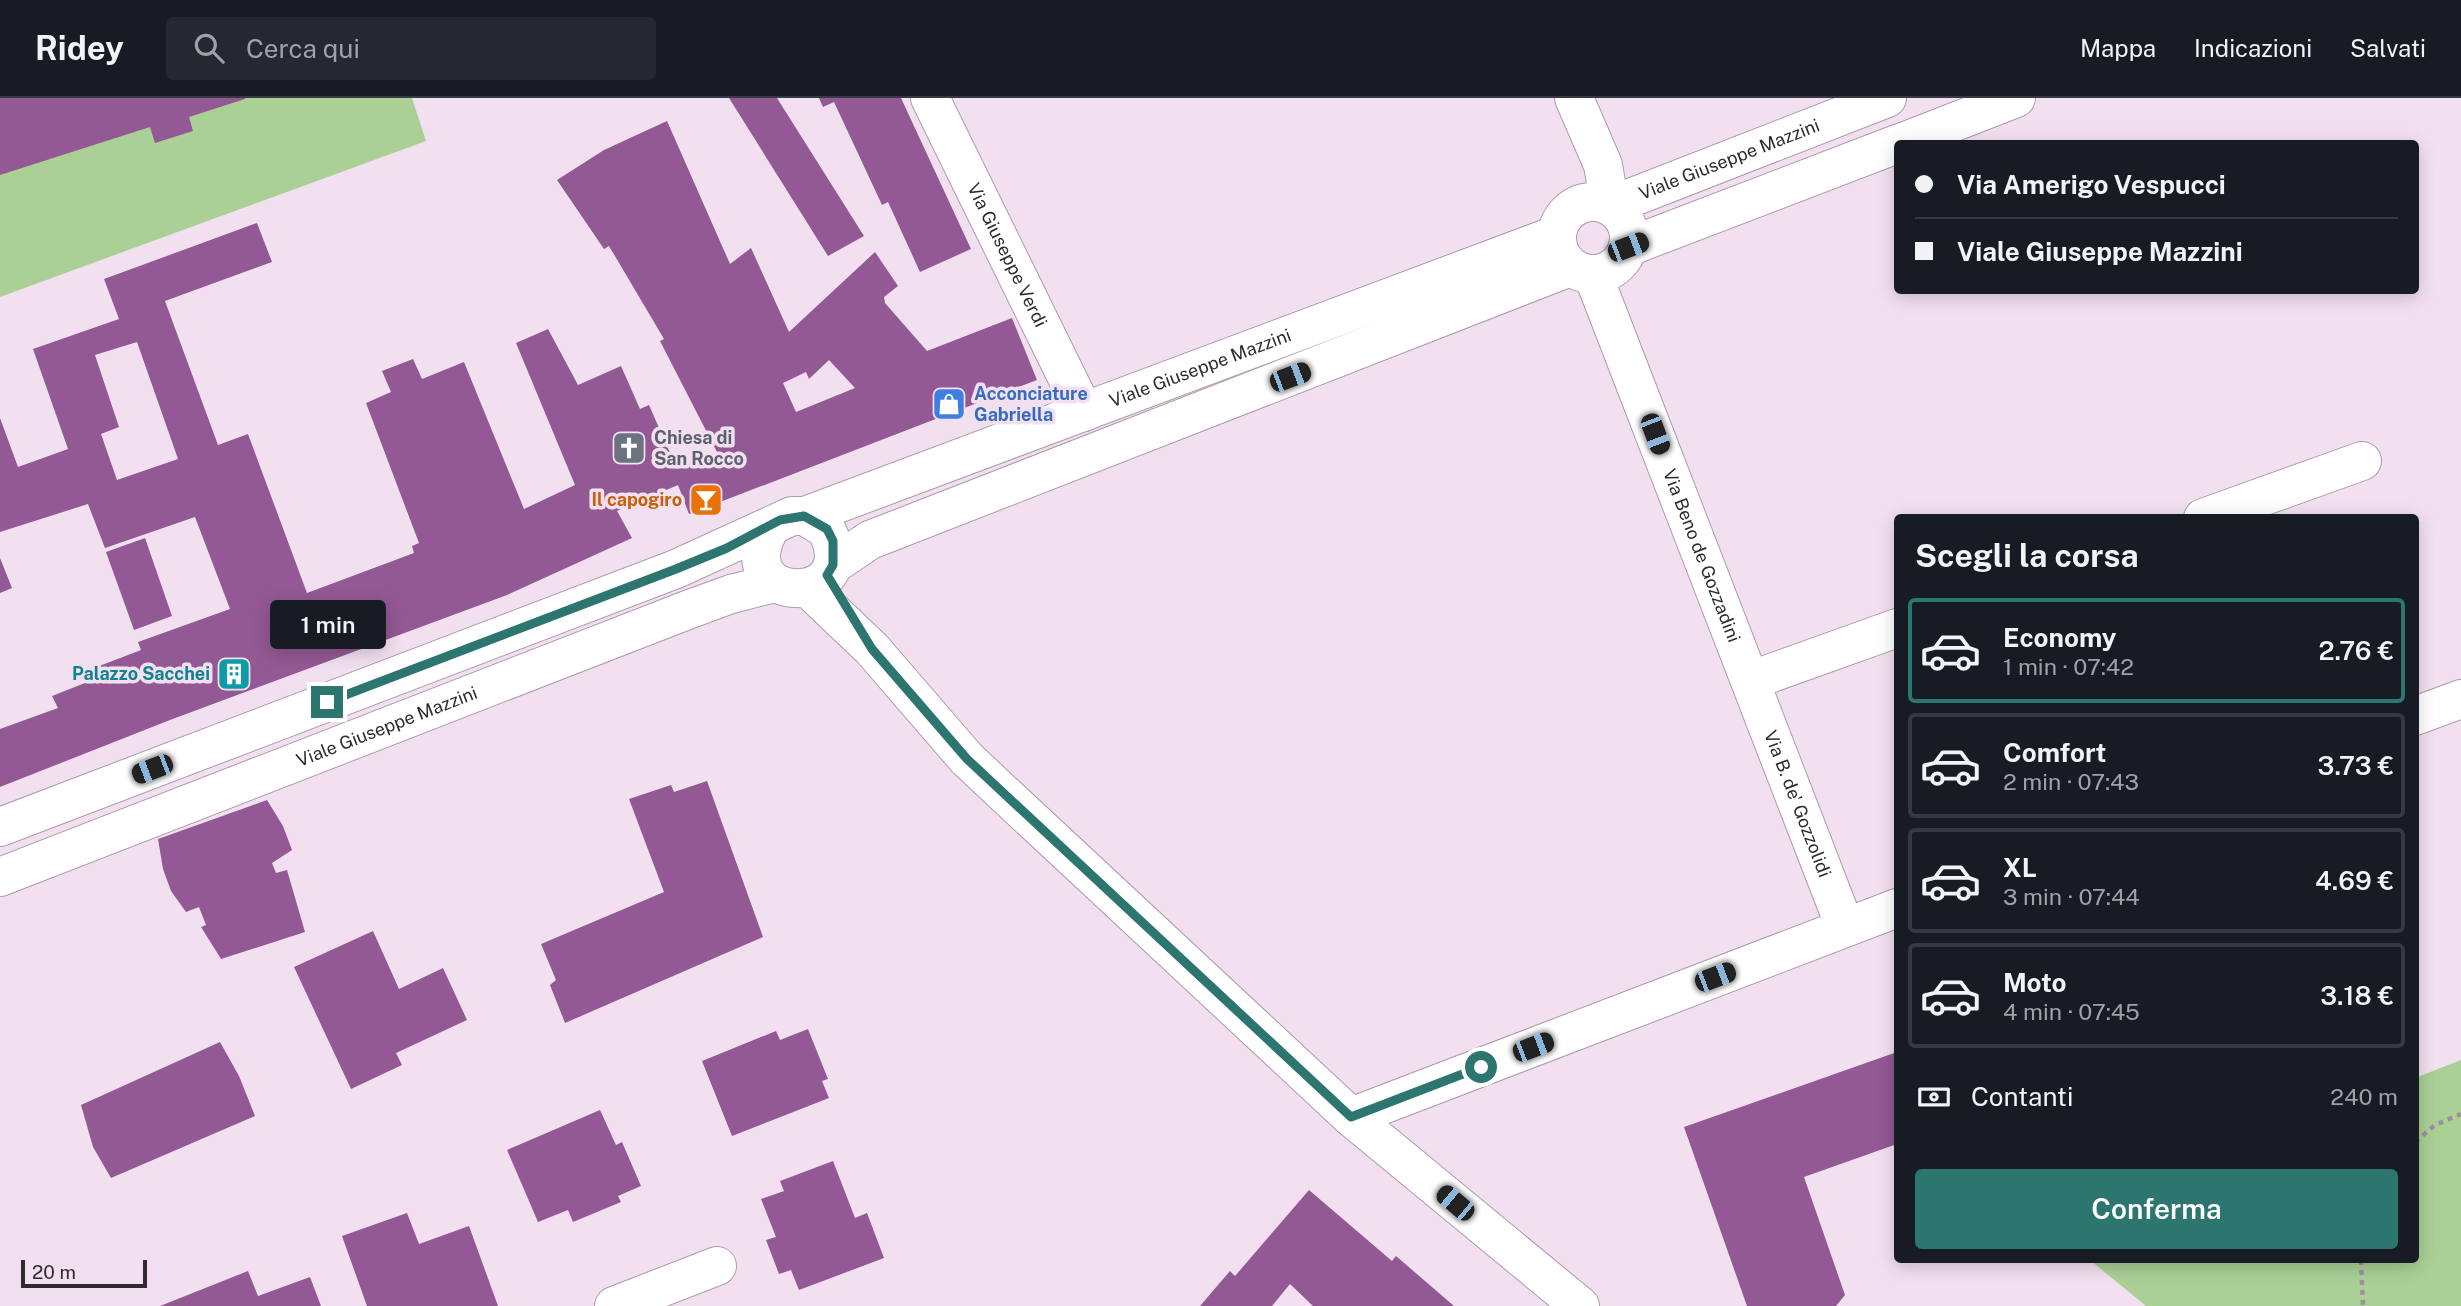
<!DOCTYPE html>
<html lang="it">
<meta charset="utf-8">
<style>
body{margin:0;font-family:"Public Sans",sans-serif;background:#242831;color:#f1f3f6;height:100vh;display:flex;flex-direction:column;font-size:26px;white-space:nowrap}
*{box-sizing:border-box;margin:0}
p{font-size:23px;color:#9ea1a6}
.icon{flex:none;width:38px;height:38px;fill:none;stroke:currentColor;stroke-width:2;stroke-linecap:round;stroke-linejoin:round}
.map{position:relative;flex:1;overflow:hidden}
.drawer{position:absolute;left:1894px;top:416px;width:525px;height:749px;display:flex;flex-direction:column;background:#171b24;border-radius:7px;box-shadow:0 4px 18px #0003}
.drawer>*{flex:none}
.banner{position:absolute;left:1894px;top:42px;width:525px;height:154px;border-radius:7px;box-shadow:0 4px 18px #0003;display:grid;align-content:center;height:154px;padding:0 21px;background:#171b24}
.scale{position:absolute;left:21px;bottom:18px;width:126px;box-sizing:border-box;padding-left:7px;border:4px solid #302a30;border-top:0;font-size:19px;line-height:24px;white-space:nowrap;color:#302a30;-webkit-text-stroke:5px #f2e0f1;paint-order:stroke}
.end{position:absolute;width:32px;height:32px;margin:-16px;border:9px solid #2d7670;background:#fff;box-shadow:0 0 0 4px #fff}
.from{border-radius:50%}
.bubble{position:absolute;height:49px;border-radius:7px;background:#171b24;box-shadow:0 4px 18px #0003;font-size:23px;font-weight:600;line-height:49px;text-align:center}
.car{position:absolute;width:21px;height:42px;margin:-21px -10px;border-radius:9px;box-shadow:0 0 5px 2px #0007;background:linear-gradient(#222 24%,#8ab4d8 0 40%,#222 0 76%,#8ab4d8 0 86%,#222 0)}
.banner b{display:flex;align-items:center;gap:24px;height:66px;font-size:26px}
.banner b+b{border-top:2px solid #363941}
.banner i{width:18px;height:18px;background:#f1f3f6}
ul{padding:0;list-style:none}
li{display:flex;align-items:center;gap:21px;height:105px;margin:0 14px 10px;padding:0 7px;border:4px solid #363941;border-radius:7px}
li div{flex:1}
li b{display:block;font-size:26px}
li em{font-style:normal;font-weight:600}
li.active{border-color:#2d7670}
li>.icon{width:63px;height:63px;stroke-width:1.5}
h2{padding:0 21px;font-size:32px;line-height:84px}
.pay{display:flex;align-items:center;gap:18px;height:77px;padding:0 21px;font-size:26px}
.pay p{margin-inline-start:auto}
.primary-button{display:flex;gap:14px;margin-top:auto;padding:14px 21px}
.primary-button a{flex:1;height:80px;border-radius:7px;background:#2d7670;color:#fff;font-size:28px;font-weight:600;line-height:80px;text-align:center}
header{display:flex;align-items:center;gap:42px;box-sizing:border-box;height:98px;padding:0 35px;background:#171b24;border-bottom:2px solid #363941}
header strong{font-size:33px}
nav{display:flex;gap:38px;margin-inline-start:auto;font-size:24px}
.search{width:490px;height:63px;background:#242831;display:flex;align-items:center;gap:18px;box-sizing:border-box;padding:0 24px;border-radius:7px;color:#9ea1a6;font-size:26px}
.map>svg:first-child{display:block}
</style>
<header>
<strong>Ridey</strong>
<div class="search"><svg class="icon" aria-label="search" viewBox="0 0 24 24"><circle cx="10" cy="10" r="6"/><path d="M15 15l6 6"/></svg>Cerca qui</div>
<nav><a>Mappa</a><a>Indicazioni</a><a>Salvati</a></nav>
</header>
<div class="map">
<svg width="2461" height="1208" viewBox="0 0 2461 1208">
<rect width="100%" height="100%" fill="#f2e0f1"/>
<!-- green -->
<g fill="#aad096">
<polygon points="0,0 412,0 426,43 0,199"/>
<polygon points="2461,962 2461,1208 2146,1208 2090,1162 2415,1162 2415,980"/>
</g>
<!-- building -->
<g fill="#935994" fill-rule="evenodd">
<polygon points="0,0 245,0 245,1 189,19 193,33 155,45 150,29 0,77"/>
<polygon points="729,0 777,0 864,138 828,158"/>
<polygon points="819,0 901,0 971,151 920,174 888,104 882,107 834,4 823,9"/>
<path d="M667,23L730,166L751,150L789,234L875,154L898,188L884,199L885,205L927,253L1012,220L1037,282L689,416L678,387L617,413L632,440L507,497L170,622L0,689V631L58,610L52,598L85,585L81,575L141,552L138,544L230,511L195,419L105,450L88,406L0,434V320L18,369L68,351L33,251L119,221L104,181L257,125L272,164L165,203L218,347L248,336L307,495L414,455L412,448L419,445L366,305L391,294L382,273L413,261L422,281L464,264L524,411L575,387L516,245L548,231L578,287L621,268L640,311L649,307L677,371L717,354L660,243L664,241L609,148L604,151L557,82L604,52ZM137,244L178,361L117,382L101,336L119,329L95,257ZM829,262L855,290L796,314L783,285L806,274L809,281Z"/>
<polygon points="145,440 172,518 134,532 106,454"/>
<polygon points="0,460 12,490 0,495"/>
<polygon points="707,683 763,839 565,925 550,887 556,882 541,846 664,794 629,701 671,687 674,694"/>
<polygon points="267,702 283,728 292,752 272,765 276,775 287,772 305,834 221,861 201,829 206,827 199,809 186,814 171,793 163,771 158,741"/>
<polygon points="373,833 399,891 443,870 467,922 396,955 402,967 351,991 294,869"/>
<polygon points="808,931 828,981 822,983 829,1000 732,1038 702,963 776,933 780,942"/>
<polygon points="220,944 239,978 255,1018 111,1080 93,1049 81,1007"/>
<polygon points="1897,954 1897,1046 1804,1079 1845,1197 1836,1208 1747,1208 1684,1029"/>
<polygon points="600,1012 616,1047 622,1044 641,1088 618,1098 621,1104 573,1124 568,1112 538,1124 507,1052"/>
<polygon points="833,1063 855,1120 867,1115 884,1160 799,1192 791,1172 779,1176 766,1142 776,1139 761,1101 784,1093 780,1083"/>
<polygon points="1309,1092 1392,1163 1396,1158 1454,1208 1313,1208 1290,1186 1272,1208 1200,1208 1230,1173 1235,1178"/>
<polygon points="407,1115 419,1146 469,1128 498,1208 367,1208 342,1138"/>
<polygon points="248,1173 258,1198 310,1179 321,1208 160,1208"/>
</g>
<g fill="none" stroke-linecap="round" stroke-linejoin="round">
<defs>
<g id="minor">
<path id="s1" d="M930,0L1084,314"/>
<polyline points="1574,0 1603,67 1610,108"/>
<path id="s2" d="M1593,177L1845,829"/>
<polyline points="2203,420 2362,363"/>
<polyline points="808,490 872,551 967,661 1000,692 1351,1019 1580,1208"/>
<polyline points="1752,582 1897,530"/>
<polyline points="2415,618 2461,601"/>
<polyline points="1351,1019 1897,810"/>
<polyline points="614,1208 717,1168"/>
</g>
<g id="tertiary">
<polyline points="1898,46 2016,0"/>
<circle cx="1593" cy="140" r="36"/>
<path id="s3" d="M1610,108L1887,0"/>
<polyline points="1628,149 1897,46"/>
<path id="s4" d="M805,418L1556,137"/>
<polyline points="833,467 870,442 1570,169"/>
<path d="M0,729L676,471L792,418H805L826,431C868,510 725,510 770,430"/>
<path id="s5" d="M0,779L690,511L731,496L775,485"/>
</g>
</defs>
<!-- minor casing -->
<use href="#minor" stroke="#ac9bab" stroke-width="40"/>
<!-- tertiary casing -->
<use href="#tertiary" stroke="#ac9bab" stroke-width="40"/>
<!-- path -->
<g stroke="#9e919d" stroke-width="4.5" stroke-dasharray="5 5" stroke-linecap="butt">
<polyline points="2415,1044 2435,1027 2461,1016"/>
<polyline points="2361,1162 2363,1208"/>
</g>
<!-- minor -->
<use href="#minor" stroke="#fff" stroke-width="38"/>
<!-- tertiary -->
<use href="#tertiary" stroke="#fff" stroke-width="38"/>
</g>
<g fill="none" stroke-linecap="round" stroke-linejoin="round">
<!-- route -->
<polyline stroke="#2d7670" stroke-width="9" points="327,604 676,471 727,450 780,422 804,418 827,431 833,443 833,467 827,477 872,551 967,661 1351,1019 1481,969"/>
</g>
<!-- icons -->
<defs>
<symbol id="shop-square" viewBox="-11 -11 22 22"><rect x="-9" y="-9" width="18" height="18" rx="4" fill="#3f7fe0" stroke="#f2e0f1"/><path d="M-5-2.5h2.3a2.7 3.5 0 0 1 5.4 0H5L5.5 6h-11ZM-1.5-2.5h3a1.5 2.3 0 0 0-3 0Z" fill="#fff"/></symbol>
<symbol id="church-square" viewBox="-11 -11 22 22"><rect x="-9" y="-9" width="18" height="18" rx="4" fill="#6b7280" stroke="#f2e0f1"/><path d="M-1.2-6h2.4v3.5h3.3v2.4h-3.3V6h-2.4V-.1h-3.3v-2.4h3.3Z" fill="#fff"/></symbol>
<symbol id="bar-square" viewBox="-11 -11 22 22"><rect x="-9" y="-9" width="18" height="18" rx="4" fill="#e8710a" stroke="#f2e0f1"/><path d="M-6-5H6L.8 .8V4.5H3.5V6h-7V4.5H-.8V.8Z" fill="#fff"/></symbol>
<symbol id="building-square" viewBox="-11 -11 22 22"><rect x="-9" y="-9" width="18" height="18" rx="4" fill="#0f9aa8" stroke="#f2e0f1"/><path d="M-4-6H4V6H1V3H-1V6H-4ZM-2.5-4.3h1.7v1.8h-1.7ZM.8-4.3h1.7v1.8H.8ZM-2.5-1h1.7V.8h-1.7ZM.8-1h1.7V.8H.8Z" fill="#fff"/></symbol>
</defs>
<g fill-rule="evenodd">
<use href="#shop-square" x="930" y="287" width="38" height="38"/>
<use href="#church-square" x="610" y="331" width="38" height="38"/>
<use href="#bar-square" x="687" y="383" width="38" height="38"/>
<use href="#building-square" x="215" y="557" width="38" height="38"/>
</g>
<g text-anchor="middle" stroke-width="7" stroke-linejoin="round" paint-order="stroke">
<!-- street labels -->
<g font-size="18" fill="#302a30" stroke="#f2e0f1">
<text dy="6" stroke="none"><textPath href="#s3" startOffset="128">Viale Giuseppe Mazzini</textPath></text>
<text dy="6" stroke="none"><textPath href="#s1" startOffset="175">Via Giuseppe Verdi</textPath></text>
<text dy="6" stroke="none"><textPath href="#s4" startOffset="422">Viale Giuseppe Mazzini</textPath></text>
<text dy="6" stroke="none"><textPath href="#s2" startOffset="301">Via Beno de Gozzadini</textPath></text>
<text dy="6" stroke="none"><textPath href="#s5" startOffset="415">Viale Giuseppe Mazzini</textPath></text>
<text dy="6" stroke="none"><textPath href="#s2" startOffset="567">Via B. de' Gozzolidi</textPath></text>
</g>
<!-- shop labels -->
<g font-size="18" font-weight="bold" fill="#366cbe" stroke="#f2e0f1" text-anchor="start">
<text x="974" y="302">Acconciature<tspan x="974" dy="21">Gabriella</tspan></text>
</g>
<!-- worship labels -->
<g font-size="18" font-weight="bold" fill="#5b616d" stroke="#f2e0f1" text-anchor="start">
<text x="654" y="346">Chiesa di<tspan x="654" dy="21">San Rocco</tspan></text>
</g>
<!-- food labels -->
<g font-size="18" font-weight="bold" fill="#c56008" stroke="#f2e0f1" text-anchor="end">
<text x="682" y="408">Il capogiro</text>
</g>
<!-- culture labels -->
<g font-size="18" font-weight="bold" fill="#0d838f" stroke="#f2e0f1" text-anchor="end">
<text x="210" y="582">Palazzo Sacchei</text>
</g>
</g>
</svg>
<div class="scale">20 m</div>
<i class="end from" style="left:1481px;top:969px"></i>
<i class="end" style="left:327px;top:604px"></i>
<div class="bubble" style="left:270px;top:502px;width:116px">1 min</div>
<i class="car" style="left:1628px;top:149px;rotate:69deg"></i>
<i class="car" style="left:1290px;top:279px;rotate:69deg"></i>
<i class="car" style="left:1655px;top:336px;rotate:159deg"></i>
<i class="car" style="left:152px;top:671px;rotate:249deg"></i>
<i class="car" style="left:1715px;top:879px;rotate:69deg"></i>
<i class="car" style="left:1533px;top:949px;rotate:69deg"></i>
<i class="car" style="left:1455px;top:1105px;rotate:310deg"></i>
<div class="banner">
<b><i class="from"></i>Via Amerigo Vespucci</b>
<b><i></i>Viale Giuseppe Mazzini</b>
</div>
<section class="drawer">
<h2>Scegli la corsa</h2>
<ul>
<li class="active"><svg class="icon" aria-label="car" viewBox="0 0 24 24"><path d="M5 17H2v-5l4-1 3-4h7l3 4 3 1v5h-3M9 17h6M6 11h13"/><circle cx="7" cy="17" r="2"/><circle cx="17" cy="17" r="2"/></svg><div><b>Economy</b><p>1 min · 07:42</p></div><em>2.76 €</em></li>
<li><svg class="icon" aria-label="car" viewBox="0 0 24 24"><path d="M5 17H2v-5l4-1 3-4h7l3 4 3 1v5h-3M9 17h6M6 11h13"/><circle cx="7" cy="17" r="2"/><circle cx="17" cy="17" r="2"/></svg><div><b>Comfort</b><p>2 min · 07:43</p></div><em>3.73 €</em></li>
<li><svg class="icon" aria-label="car" viewBox="0 0 24 24"><path d="M5 17H2v-5l4-1 3-4h7l3 4 3 1v5h-3M9 17h6M6 11h13"/><circle cx="7" cy="17" r="2"/><circle cx="17" cy="17" r="2"/></svg><div><b>XL</b><p>3 min · 07:44</p></div><em>4.69 €</em></li>
<li><svg class="icon" aria-label="car" viewBox="0 0 24 24"><path d="M5 17H2v-5l4-1 3-4h7l3 4 3 1v5h-3M9 17h6M6 11h13"/><circle cx="7" cy="17" r="2"/><circle cx="17" cy="17" r="2"/></svg><div><b>Moto</b><p>4 min · 07:45</p></div><em>3.18 €</em></li>
</ul>
<div class="pay"><svg class="icon" aria-label="cash" viewBox="0 0 24 24"><path d="M3 7h18v10H3z"/><circle cx="12" cy="12" r="2"/></svg>Contanti<p>240 m</p></div>
<div class="primary-button"><a>Conferma</a></div>
</section>
</div>
